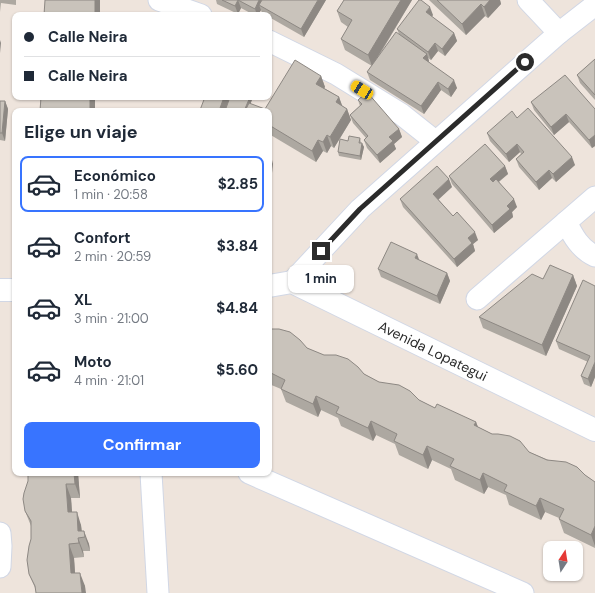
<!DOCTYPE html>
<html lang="es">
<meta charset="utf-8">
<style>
body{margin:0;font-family:"DM Sans",sans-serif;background:#f6f6f7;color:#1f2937;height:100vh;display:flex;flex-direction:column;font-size:15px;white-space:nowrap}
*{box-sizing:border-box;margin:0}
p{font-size:13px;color:#747a83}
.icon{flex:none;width:22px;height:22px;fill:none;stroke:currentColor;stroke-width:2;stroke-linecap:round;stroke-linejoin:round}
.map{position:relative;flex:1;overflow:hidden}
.side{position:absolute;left:12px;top:108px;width:260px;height:368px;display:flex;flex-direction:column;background:#fff;border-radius:8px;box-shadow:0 1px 3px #0004}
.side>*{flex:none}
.top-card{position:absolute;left:12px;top:12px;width:260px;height:88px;border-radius:8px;box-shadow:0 1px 3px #0004;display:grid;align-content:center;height:88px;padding:0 12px;background:#fff}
.needle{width:26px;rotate:12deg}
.buttons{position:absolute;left:543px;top:541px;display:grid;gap:8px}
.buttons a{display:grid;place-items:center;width:40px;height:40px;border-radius:8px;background:#fff;box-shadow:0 1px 3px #0004;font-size:20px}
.end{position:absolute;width:18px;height:18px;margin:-9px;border:5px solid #2b2b2b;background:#fff;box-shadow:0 0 0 2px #fff}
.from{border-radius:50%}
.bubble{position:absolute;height:28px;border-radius:8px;background:#fff;box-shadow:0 1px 3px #0004;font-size:13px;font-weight:700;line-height:28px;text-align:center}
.car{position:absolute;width:12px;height:24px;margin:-12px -6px;border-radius:5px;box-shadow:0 0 3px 1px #0007;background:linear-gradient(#f5c518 24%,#345 0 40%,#f5c518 0 76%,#345 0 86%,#f5c518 0)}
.top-card b{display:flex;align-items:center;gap:14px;height:38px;font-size:15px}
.top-card b+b{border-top:1px solid #e0e1e3}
.top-card i{width:10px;height:10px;background:#1f2937}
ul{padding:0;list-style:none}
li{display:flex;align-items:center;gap:12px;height:56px;margin:0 8px 6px;padding:0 4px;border:2px solid transparent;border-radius:8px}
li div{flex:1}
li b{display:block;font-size:15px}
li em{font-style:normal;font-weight:700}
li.on{border-color:#3874ff}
li>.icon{width:36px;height:36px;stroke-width:1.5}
h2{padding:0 12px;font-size:18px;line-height:48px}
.button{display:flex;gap:8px;margin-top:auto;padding:8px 12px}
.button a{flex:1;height:46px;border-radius:8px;background:#3874ff;color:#fff;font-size:16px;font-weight:700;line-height:46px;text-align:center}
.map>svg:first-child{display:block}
</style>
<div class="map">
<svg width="595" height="593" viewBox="0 0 595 593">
<rect width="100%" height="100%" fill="#eee4dc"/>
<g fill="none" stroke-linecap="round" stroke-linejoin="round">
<defs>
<g id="street">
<polyline points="159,0 201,15"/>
<polyline points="528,0 559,33"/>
<polyline points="269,41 336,74 401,114 435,141"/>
<path d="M566,222C573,236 580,249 595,256"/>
<polyline points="292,282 360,209 559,33 595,5"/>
<polyline points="477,299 595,197"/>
<polyline points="151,473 158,593"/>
<polyline points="249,473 523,593"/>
<polyline points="0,533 1,546 0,567"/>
</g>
<g id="secondary">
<polyline points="269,286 292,282 595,430"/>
<polyline points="0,290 15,290"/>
</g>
</defs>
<!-- street casing -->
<use href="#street" stroke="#d1d7e5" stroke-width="23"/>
<!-- secondary casing -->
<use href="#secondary" stroke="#d1d7e5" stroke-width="24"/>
<!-- street -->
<use href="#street" stroke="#fff" stroke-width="21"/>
<!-- secondary -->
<use href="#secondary" stroke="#fff" stroke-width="22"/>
</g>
<!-- wall -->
<g fill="#ada8a1">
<polygon points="0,0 16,0 16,5 1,3 0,12"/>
<polygon points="216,0 326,0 304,37 269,17 269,15 266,15 262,13 261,10 258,15 254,15 241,8 238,14 217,4"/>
<polygon points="344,0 412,0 376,61 399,34 397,29 433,15 432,17 454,33 457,41 445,56 438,51 431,60 428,58 429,61 429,62 457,88 451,97 441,90 424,114 370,80 367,72 372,66 345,50 341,39 348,27 341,22 337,11"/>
<polygon points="429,0 500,0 501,4 488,18 485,16 466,35"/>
<polygon points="595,59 595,100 580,83 577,75"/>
<polygon points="321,76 325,87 324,88 339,97 342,106 347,109 351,120 334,148 331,146 327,153 323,151 316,162 269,134 269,111 200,111 200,110 230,97 253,97 250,104 265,109"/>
<polygon points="179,97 203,97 202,100"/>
<polygon points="358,100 399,129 402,137 394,144 396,149 380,163 367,148 364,140 366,138 353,123 350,115 360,106"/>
<polygon points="0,101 5,101 8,109 5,141 0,140"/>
<polygon points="531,102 595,109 595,146 592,148 569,122 554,135 534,110"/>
<polygon points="517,118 575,165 556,182 552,178 539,190 519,167 516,159 521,154 520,152 509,162 490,141 487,133"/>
<polygon points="360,138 361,143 364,147 361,160 339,156 338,152 348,141"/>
<polygon points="505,166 508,174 499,182 517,207 512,212 513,217 494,233 452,184 449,176"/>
<polygon points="452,187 438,199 453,216 478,240 473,244 475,251 457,267 403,207 400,199"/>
<polygon points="419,260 447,273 450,281 440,304 381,277 378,269"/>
<polygon points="573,275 577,286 546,356 483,328 479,317 543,279"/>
<polygon points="595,286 595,377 591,387 584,384 581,376 588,362 559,349 556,341"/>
<polygon points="269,329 307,348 364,374 379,382 419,400 435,408 476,422 478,427 529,452 585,475 595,482 595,548 564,533 559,519 559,518 545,512 541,520 509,505 506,495 488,487 484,494 455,480 451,469 432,460 428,469 399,455 395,444 376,435 373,441 341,426 338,418 321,410 318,417 286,402 281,389 269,384"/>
<polygon points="78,473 80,498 71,498 72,512 81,525 82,531 89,544 90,551 83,551 84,557 74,558 75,573 85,586 36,590 29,574 31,539 31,526 25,511"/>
</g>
<!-- shaded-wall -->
<g fill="#8d8883">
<rect x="95" y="0" width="5" height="15"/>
<polygon points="238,0 241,8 238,14 235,6"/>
<polygon points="259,0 266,0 259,5 261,10 258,15 257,15 255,9"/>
<polygon points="318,0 326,0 304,37 301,29"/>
<polygon points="401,0 412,0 372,66 368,55"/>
<polygon points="490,0 500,0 501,4 488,18 484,7"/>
<polygon points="481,4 485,16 466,35 462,24"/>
<polygon points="430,7 433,15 429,20 426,12"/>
<polygon points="454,33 457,41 445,56 442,49"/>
<polygon points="0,40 1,43 0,53"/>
<polygon points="435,43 438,51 431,60 428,52"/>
<polygon points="427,54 429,61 426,66 423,58"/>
<polygon points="321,76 325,87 320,95 316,84"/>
<polygon points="454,80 457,88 451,97 448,89"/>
<polygon points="438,82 441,90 424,114 421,106"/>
<rect x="90" y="97" width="5" height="14"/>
<polygon points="224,97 230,97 225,111 219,111"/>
<polygon points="250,97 253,97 248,111 244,111"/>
<polygon points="339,97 343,108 336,102"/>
<polygon points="5,101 8,109 5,141 2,133"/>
<polygon points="347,109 351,120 334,148 330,137"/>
<polygon points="566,114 569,122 554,135 551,127"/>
<polygon points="399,129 402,137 394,144 396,149 380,163 377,155 389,137"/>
<polygon points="327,135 331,146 327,153 323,142"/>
<polygon points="595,135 595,146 592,148 589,140"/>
<polygon points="318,140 323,151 316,162 312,151"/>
<polygon points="362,143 364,147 361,160 360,156"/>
<polygon points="517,144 520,152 509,162 506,154"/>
<polygon points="271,156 273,164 269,201 269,169"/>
<polygon points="572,157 575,165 556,182 553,174"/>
<polygon points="505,166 508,174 493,186 490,179"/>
<polygon points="549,170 552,178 539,190 536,182"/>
<polygon points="449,179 452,187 436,202 433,194"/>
<polygon points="514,199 517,207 512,212 513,217 494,233 492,225 507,206"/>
<polygon points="475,232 478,240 473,244 475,251 457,267 454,259 468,238"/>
<polygon points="417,254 420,262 415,258"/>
<polygon points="447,273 450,281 440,304 437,296"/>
<polygon points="573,275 577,286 546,356 542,345"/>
<polygon points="595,362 595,377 591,387 588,379"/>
<polygon points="316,396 321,410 318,417 313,404"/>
<polygon points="371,421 376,435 373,441 368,428"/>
<polygon points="476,422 481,435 474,425"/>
<polygon points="427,446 432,460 428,469 423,455"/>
<polygon points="74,473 78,473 80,498 75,484"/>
<polygon points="483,473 488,487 484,494 480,480"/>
<polygon points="66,484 71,498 73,526 68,512"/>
<polygon points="540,498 545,512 541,520 536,506"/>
<polygon points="77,512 81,525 82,538 78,531"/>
<polygon points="595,526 595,546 591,535"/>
<polygon points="84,531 89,544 90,551 85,537"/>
<polygon points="78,538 83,551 84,557 79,543"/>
<polygon points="69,544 74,558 76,587 71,573"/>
<polygon points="80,573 85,586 86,593 82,593"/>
</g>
<!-- building -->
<g fill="#c9c3bb" stroke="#8d8883">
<polygon points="45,0 95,0 95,15 44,15"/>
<polygon points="222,0 259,0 255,9 238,0 235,6"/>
<polygon points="262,0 318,0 301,29 259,5"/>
<polygon points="344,0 401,0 368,55 341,39 352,20 337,11"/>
<polygon points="419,0 421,0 430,7 426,12 454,33 442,49 435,43 428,52 397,29"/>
<polygon points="437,0 490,0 484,7 481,4 462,24"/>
<polygon points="396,32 427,54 423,58 454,80 448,89 438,82 421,106 367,72"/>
<polygon points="595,59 595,95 577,75"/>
<polygon points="295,60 321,76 316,84 339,97 336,102 347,109 330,137 327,135 323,142 318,140 312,151 269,125 269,111 245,111 249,103 265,109"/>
<polygon points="565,75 595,109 595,135 589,140 566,114 551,127 531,102"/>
<polygon points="367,92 399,129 389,137 393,141 377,155 364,140 368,136 350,115 362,104 358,100"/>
<polygon points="41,97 90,97 90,111 40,111"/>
<polygon points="205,97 224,97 219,111 203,111 200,110"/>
<polygon points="230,97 250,97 244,111 225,111"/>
<polygon points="0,101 5,101 2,133 0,133"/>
<polygon points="528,108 572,157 553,174 549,170 536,182 516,159 524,152 517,144 506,154 487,133 512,111 517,118"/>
<polygon points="349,136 360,138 359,143 362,143 360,156 338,152 340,139 348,141"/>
<polygon points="485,144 505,166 490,179 493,182 496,179 514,199 507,206 510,209 492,225 449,176"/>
<polygon points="269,156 271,156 269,169"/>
<polygon points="437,166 449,179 433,194 453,216 457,212 475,232 468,238 472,243 454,259 400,199"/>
<polygon points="391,242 417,254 415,258 447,273 437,296 378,269"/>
<polygon points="550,265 573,275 542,345 479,317 532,274 543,279"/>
<polygon points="583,280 595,286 595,362 588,379 581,376 590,356 556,341"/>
<polygon points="269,329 279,329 290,332 300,340 307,348 324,355 336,355 348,359 358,367 364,374 379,382 399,385 410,391 419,400 435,408 437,404 476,422 474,425 492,434 498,434 510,436 520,441 529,452 547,460 566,462 577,467 585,475 595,482 595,526 591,535 559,519 564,509 540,498 536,506 504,491 507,485 483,473 480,480 450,466 454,459 427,446 423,455 394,441 397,434 371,421 368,428 336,413 339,407 316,396 313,404 281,389 285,380 269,372"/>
<polygon points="28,473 74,473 75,484 66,484 68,512 77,512 78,531 84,531 85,537 78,538 79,543 69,544 71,573 80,573 82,593 36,593 35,586 29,574 27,560 29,546 31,539 31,521 25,511 23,499 24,493 28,481"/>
</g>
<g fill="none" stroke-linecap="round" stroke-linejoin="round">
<!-- route -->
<polyline stroke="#2b2b2b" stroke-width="5" points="321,251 360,209 525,62"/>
</g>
<g text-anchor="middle" stroke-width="4" stroke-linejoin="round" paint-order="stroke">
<!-- street labels -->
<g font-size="14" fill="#2b2b2b" stroke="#fff">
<text transform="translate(433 351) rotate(26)" y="5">Avenida Lopategui</text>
</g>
</g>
</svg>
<div class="buttons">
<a><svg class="needle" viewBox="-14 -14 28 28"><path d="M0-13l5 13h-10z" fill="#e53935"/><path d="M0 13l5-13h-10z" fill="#747a83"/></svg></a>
</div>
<i class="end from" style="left:525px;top:62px"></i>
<i class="end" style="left:321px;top:251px"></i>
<div class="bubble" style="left:288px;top:265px;width:66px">1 min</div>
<i class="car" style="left:362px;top:90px;rotate:302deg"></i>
<div class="top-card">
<b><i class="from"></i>Calle Neira</b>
<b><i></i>Calle Neira</b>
</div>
<section class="side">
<h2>Elige un viaje</h2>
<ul>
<li class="on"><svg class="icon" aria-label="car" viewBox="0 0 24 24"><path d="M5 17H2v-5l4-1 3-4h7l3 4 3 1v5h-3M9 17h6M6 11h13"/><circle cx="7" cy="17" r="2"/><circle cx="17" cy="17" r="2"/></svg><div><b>Económico</b><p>1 min · 20:58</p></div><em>$2.85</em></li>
<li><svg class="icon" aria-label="car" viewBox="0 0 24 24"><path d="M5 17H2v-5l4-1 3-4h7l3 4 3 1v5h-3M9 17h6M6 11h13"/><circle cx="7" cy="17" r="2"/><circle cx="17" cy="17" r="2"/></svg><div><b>Confort</b><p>2 min · 20:59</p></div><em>$3.84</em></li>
<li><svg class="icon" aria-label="car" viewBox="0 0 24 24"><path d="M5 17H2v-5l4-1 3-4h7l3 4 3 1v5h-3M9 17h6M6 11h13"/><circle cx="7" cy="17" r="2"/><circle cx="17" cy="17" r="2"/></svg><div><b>XL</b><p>3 min · 21:00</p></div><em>$4.84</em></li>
<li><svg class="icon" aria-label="car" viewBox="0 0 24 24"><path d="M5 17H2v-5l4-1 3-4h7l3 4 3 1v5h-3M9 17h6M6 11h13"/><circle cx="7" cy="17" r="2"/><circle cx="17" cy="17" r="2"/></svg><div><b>Moto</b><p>4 min · 21:01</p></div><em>$5.60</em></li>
</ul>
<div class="button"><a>Confirmar</a></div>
</section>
</div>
